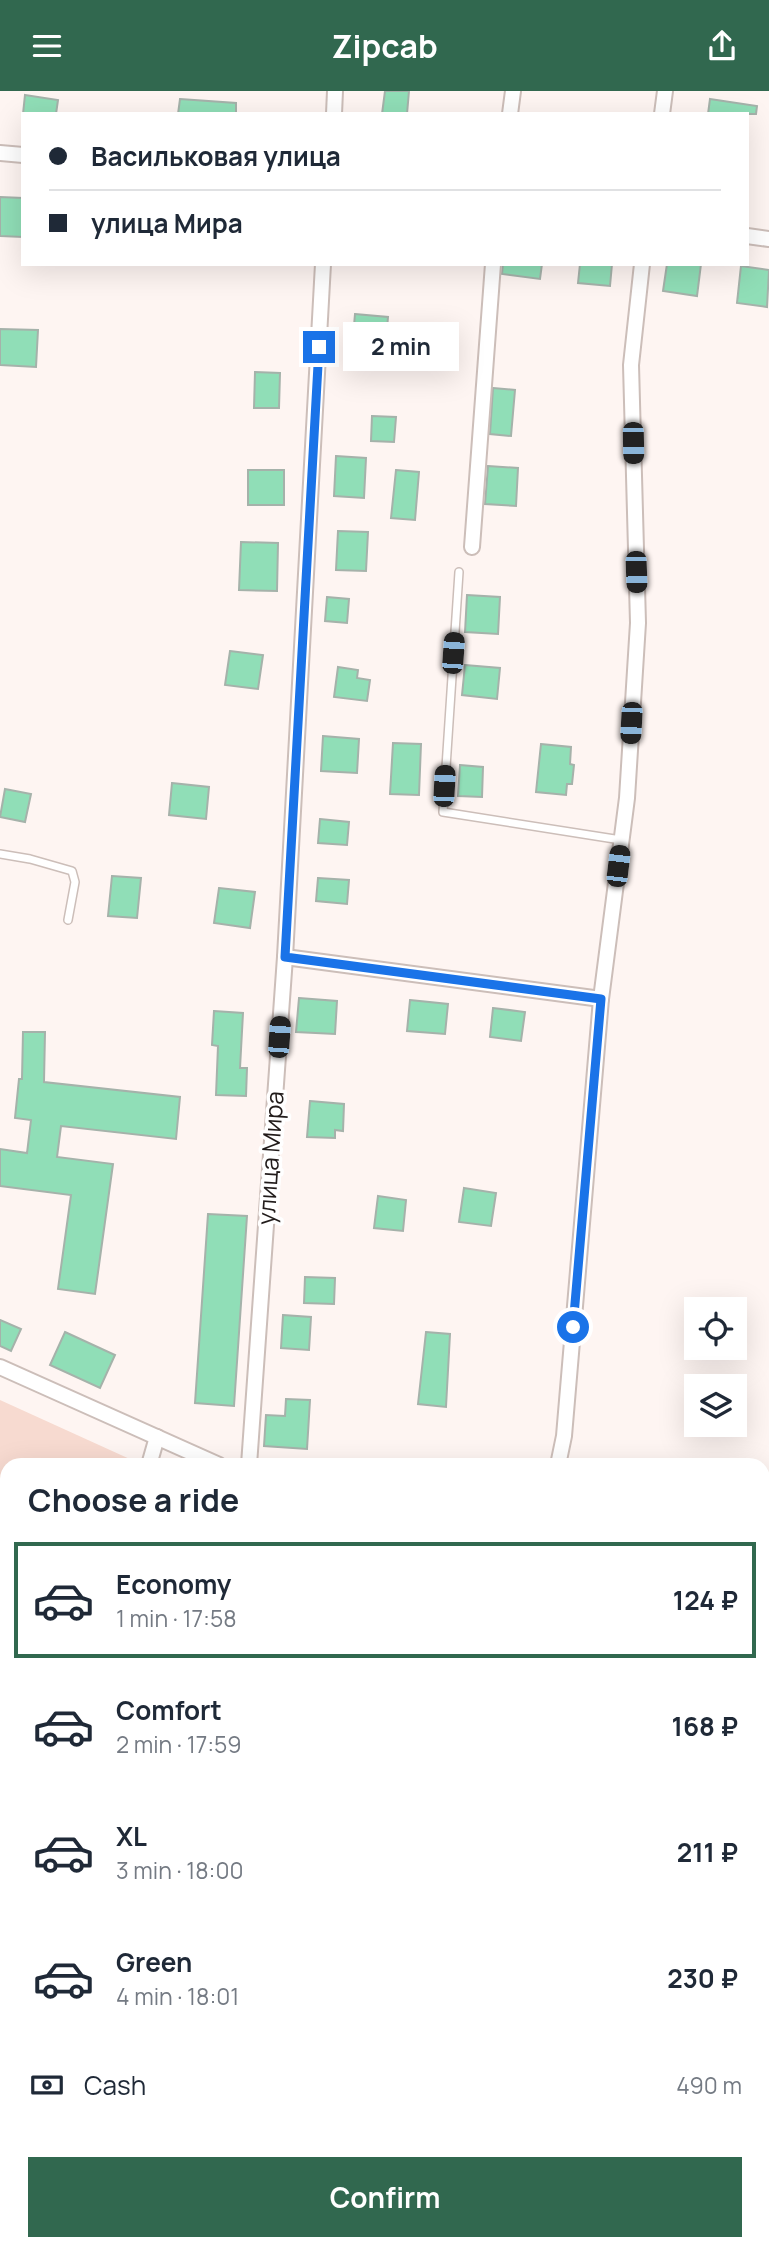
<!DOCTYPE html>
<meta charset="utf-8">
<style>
body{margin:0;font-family:Manrope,sans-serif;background:#f6f6f7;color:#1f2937;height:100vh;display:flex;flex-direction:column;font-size:26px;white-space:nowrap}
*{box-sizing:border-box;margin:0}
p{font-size:23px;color:#747a83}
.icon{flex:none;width:38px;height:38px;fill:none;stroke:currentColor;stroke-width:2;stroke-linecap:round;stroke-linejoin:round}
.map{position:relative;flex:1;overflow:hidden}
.side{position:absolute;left:0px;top:1367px;width:770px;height:793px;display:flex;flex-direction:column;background:#fff;border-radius:21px 21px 0 0;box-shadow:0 7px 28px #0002}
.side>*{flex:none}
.hud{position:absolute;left:21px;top:21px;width:728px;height:154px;border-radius:0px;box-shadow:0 7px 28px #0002;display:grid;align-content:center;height:154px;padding:0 28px;background:#fff}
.tools{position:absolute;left:684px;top:1206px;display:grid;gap:14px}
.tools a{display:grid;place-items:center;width:63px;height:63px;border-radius:0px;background:#fff;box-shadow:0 7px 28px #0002;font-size:35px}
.end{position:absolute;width:32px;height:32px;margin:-16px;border:9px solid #1a73e8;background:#fff;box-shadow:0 0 0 4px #fff}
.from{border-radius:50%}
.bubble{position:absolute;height:49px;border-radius:0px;background:#fff;box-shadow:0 7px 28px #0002;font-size:23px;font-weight:700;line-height:49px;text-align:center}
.car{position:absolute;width:21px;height:42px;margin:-21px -10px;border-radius:9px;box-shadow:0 0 5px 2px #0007;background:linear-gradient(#222 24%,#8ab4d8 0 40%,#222 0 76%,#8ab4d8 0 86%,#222 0)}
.hud b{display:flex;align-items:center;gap:24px;height:66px;font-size:26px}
.hud b+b{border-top:2px solid #e0e1e3}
.hud i{width:18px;height:18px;background:#1f2937}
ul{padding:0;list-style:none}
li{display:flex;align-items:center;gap:21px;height:116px;margin:0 14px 10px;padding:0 14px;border:4px solid transparent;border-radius:0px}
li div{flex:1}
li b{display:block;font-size:26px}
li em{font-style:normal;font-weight:700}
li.current{border-color:#31684f}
li>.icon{width:63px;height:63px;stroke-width:1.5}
h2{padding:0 28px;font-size:32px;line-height:84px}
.pay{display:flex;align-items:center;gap:18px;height:77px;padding:0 28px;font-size:26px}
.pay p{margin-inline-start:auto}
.button{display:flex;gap:14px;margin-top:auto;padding:14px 28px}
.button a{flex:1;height:80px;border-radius:0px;background:#31684f;color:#fff;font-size:28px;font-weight:700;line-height:80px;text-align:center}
header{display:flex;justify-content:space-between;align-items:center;height:91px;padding:0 28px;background:#31684f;color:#fff;font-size:32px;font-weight:700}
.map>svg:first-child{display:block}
</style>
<header><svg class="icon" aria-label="menu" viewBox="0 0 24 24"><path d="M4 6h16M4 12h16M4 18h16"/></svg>Zipcab<svg class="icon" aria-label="share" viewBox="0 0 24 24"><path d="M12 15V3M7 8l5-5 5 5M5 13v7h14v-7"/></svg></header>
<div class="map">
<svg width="769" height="2158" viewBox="0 0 769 2158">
<rect width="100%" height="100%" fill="#fef5f2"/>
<!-- green -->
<polygon fill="#f7dad0" points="0,1309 143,1374 7,1374 7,2152 763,2152 763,1654 769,1657 769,2158 0,2158"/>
<!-- building -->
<g fill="#90deb7" stroke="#a5b2aa" stroke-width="2">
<polygon points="385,0 409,0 407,23 382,23"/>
<polygon points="25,4 58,9 56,23 23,23"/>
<polygon points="180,8 236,12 236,23 178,23"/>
<polygon points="710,8 757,15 756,23 708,23"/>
<polygon points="0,106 23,107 23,146 0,145"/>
<polygon points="503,173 542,173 540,188 502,183"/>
<polygon points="580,173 612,173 610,195 578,192"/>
<polygon points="667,173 701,173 697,205 663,200"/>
<polygon points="741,175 769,179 767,216 737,212"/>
<polygon points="355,223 388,226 385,262 352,258"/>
<polygon points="0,238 38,239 36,276 0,274"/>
<polygon points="255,281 280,282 279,317 254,317"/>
<polygon points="493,297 515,299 511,345 490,343"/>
<polygon points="372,325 396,326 394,351 371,350"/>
<polygon points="336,365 366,367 364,407 334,405"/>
<polygon points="488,375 518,377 516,415 485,413"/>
<rect x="248" y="379" width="36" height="35"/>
<polygon points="396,379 419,381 415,429 391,427"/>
<polygon points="338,440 368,441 366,480 336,479"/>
<polygon points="241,451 278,452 277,500 239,499"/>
<polygon points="467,504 500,506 498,543 465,541"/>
<polygon points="327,506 349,508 347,532 325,530"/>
<polygon points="230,560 263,564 258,598 225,594"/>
<polygon points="465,574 500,577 497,608 462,604"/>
<polygon points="338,576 358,579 357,587 370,589 367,610 334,606"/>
<polygon points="323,645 359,648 357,682 321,680"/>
<polygon points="393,652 421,653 419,704 390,703"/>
<polygon points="541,653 571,656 570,673 574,674 572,693 567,693 566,704 536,701"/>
<polygon points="460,674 483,676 482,706 458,705"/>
<polygon points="172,692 209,696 206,728 169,724"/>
<polygon points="5,698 31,703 25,731 0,726"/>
<polygon points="320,728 349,731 347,754 318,752"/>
<polygon points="112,785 141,787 137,827 108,825"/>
<polygon points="318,787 349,789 347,813 316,810"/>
<polygon points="219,797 255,801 250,837 214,832"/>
<polygon points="299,907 337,910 335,943 296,941"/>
<polygon points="410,909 448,913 445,943 407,940"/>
<polygon points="493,917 525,921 521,950 490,946"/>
<polygon points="214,920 243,922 240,977 247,977 246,1005 216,1004 218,955 212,954"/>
<polygon points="23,941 45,941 44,991 180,1006 176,1048 61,1035 57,1066 113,1073 95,1203 58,1198 71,1104 0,1095 0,1058 27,1062 31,1029 15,1027 19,988 22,988"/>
<polygon points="310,1010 344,1013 343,1040 335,1039 335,1047 307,1046"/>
<polygon points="464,1097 496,1102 491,1135 459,1131"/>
<polygon points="378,1105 406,1109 403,1140 374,1137"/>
<polygon points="208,1123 247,1125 234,1315 195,1312"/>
<polygon points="305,1186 335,1187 334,1213 304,1212"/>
<polygon points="283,1224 311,1226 309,1259 281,1257"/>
<polygon points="0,1229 21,1238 11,1260 0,1255"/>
<polygon points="65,1241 115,1264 100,1297 50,1274"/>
<polygon points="426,1241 450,1243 446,1316 418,1313"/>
<polygon points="286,1308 310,1309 307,1358 264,1355 266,1324 285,1325"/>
</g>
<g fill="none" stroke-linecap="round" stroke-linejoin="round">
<defs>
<g id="lane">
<polyline points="459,481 443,721 621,749"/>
<polyline points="0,763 30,768 72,780 75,791 68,829"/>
</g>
<g id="street">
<polyline points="334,23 335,0"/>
<polyline points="510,23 513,0"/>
<polyline points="662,23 665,0"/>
<polyline points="0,62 23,64"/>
<polyline points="747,145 769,148"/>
<polyline points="472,456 493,173"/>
<polyline points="285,866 601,908"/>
<polyline points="0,1276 219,1374"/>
<polyline points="149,1374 157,1346"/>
<polyline points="249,1374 285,866 323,173"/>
<polyline points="558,1374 564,1345 601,908 627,707 638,532 631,274 642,173"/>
<polyline points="0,1401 7,1402"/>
<polyline points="0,1548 7,1549"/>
<polyline points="763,1620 769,1622"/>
<polyline points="0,1729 7,1730"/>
<polyline points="0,1881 7,1882"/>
<polyline points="763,1908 769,1846"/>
<polyline points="0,2021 7,2023"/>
<polyline points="0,2158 1,2158"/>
<polyline points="75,2158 75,2152"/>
<polyline points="220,2158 221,2152"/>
<polyline points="357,2158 357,2152"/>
<polyline points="476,2158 476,2152"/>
<polyline points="600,2158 601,2152"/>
<polyline points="739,2158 739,2152"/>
</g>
</defs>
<!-- lane casing -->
<use href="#lane" stroke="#ccbeb9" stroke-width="10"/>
<!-- street casing -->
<use href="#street" stroke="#ccbeb9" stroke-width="18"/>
<!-- lane -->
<use href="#lane" stroke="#fff" stroke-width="7"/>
<!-- street -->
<use href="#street" stroke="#fff" stroke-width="14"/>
</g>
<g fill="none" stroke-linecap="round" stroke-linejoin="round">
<!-- route -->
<polyline stroke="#1a73e8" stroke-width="9" points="319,256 285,866 601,908 573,1236"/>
</g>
<g text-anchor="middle" stroke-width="7" stroke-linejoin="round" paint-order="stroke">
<!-- street labels -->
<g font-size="24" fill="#211b1a" stroke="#fff">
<text transform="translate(271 1067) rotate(-86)" y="8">улица Мира</text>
</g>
</g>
</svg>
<div class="tools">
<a><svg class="icon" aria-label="locate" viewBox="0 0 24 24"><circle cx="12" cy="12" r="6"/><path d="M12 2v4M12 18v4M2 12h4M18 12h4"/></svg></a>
<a><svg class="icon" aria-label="layers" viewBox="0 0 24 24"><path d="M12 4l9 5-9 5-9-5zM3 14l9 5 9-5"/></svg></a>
</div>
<i class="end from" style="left:573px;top:1236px"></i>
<i class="end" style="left:319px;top:256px"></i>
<div class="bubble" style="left:343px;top:231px;width:116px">2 min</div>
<i class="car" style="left:633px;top:352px;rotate:179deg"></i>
<i class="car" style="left:636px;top:481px;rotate:178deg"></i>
<i class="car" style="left:453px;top:562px;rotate:4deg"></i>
<i class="car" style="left:631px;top:632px;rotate:183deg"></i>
<i class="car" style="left:444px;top:695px;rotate:3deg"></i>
<i class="car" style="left:618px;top:775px;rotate:7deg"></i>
<i class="car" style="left:279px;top:946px;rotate:4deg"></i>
<div class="hud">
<b><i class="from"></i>Васильковая улица</b>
<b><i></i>улица Мира</b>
</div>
<section class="side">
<h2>Choose a ride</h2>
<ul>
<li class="current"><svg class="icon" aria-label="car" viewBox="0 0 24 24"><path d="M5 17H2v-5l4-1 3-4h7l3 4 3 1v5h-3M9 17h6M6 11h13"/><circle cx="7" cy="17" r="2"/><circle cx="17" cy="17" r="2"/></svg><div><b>Economy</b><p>1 min · 17:58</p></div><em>124 ₽</em></li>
<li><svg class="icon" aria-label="car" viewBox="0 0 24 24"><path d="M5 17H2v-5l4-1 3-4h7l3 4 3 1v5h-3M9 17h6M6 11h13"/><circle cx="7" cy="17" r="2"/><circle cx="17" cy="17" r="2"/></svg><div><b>Comfort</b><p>2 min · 17:59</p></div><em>168 ₽</em></li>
<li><svg class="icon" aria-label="car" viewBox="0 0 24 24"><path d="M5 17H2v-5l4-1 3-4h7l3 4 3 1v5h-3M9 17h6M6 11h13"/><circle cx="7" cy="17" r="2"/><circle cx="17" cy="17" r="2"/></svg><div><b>XL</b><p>3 min · 18:00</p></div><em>211 ₽</em></li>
<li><svg class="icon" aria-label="car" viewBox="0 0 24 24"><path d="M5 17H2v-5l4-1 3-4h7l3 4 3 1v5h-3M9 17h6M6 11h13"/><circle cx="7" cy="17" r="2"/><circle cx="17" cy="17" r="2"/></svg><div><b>Green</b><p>4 min · 18:01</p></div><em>230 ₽</em></li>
</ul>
<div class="pay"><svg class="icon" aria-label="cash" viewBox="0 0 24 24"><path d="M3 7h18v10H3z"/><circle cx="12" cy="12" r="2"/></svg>Cash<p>490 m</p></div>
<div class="button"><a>Confirm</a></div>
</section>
</div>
